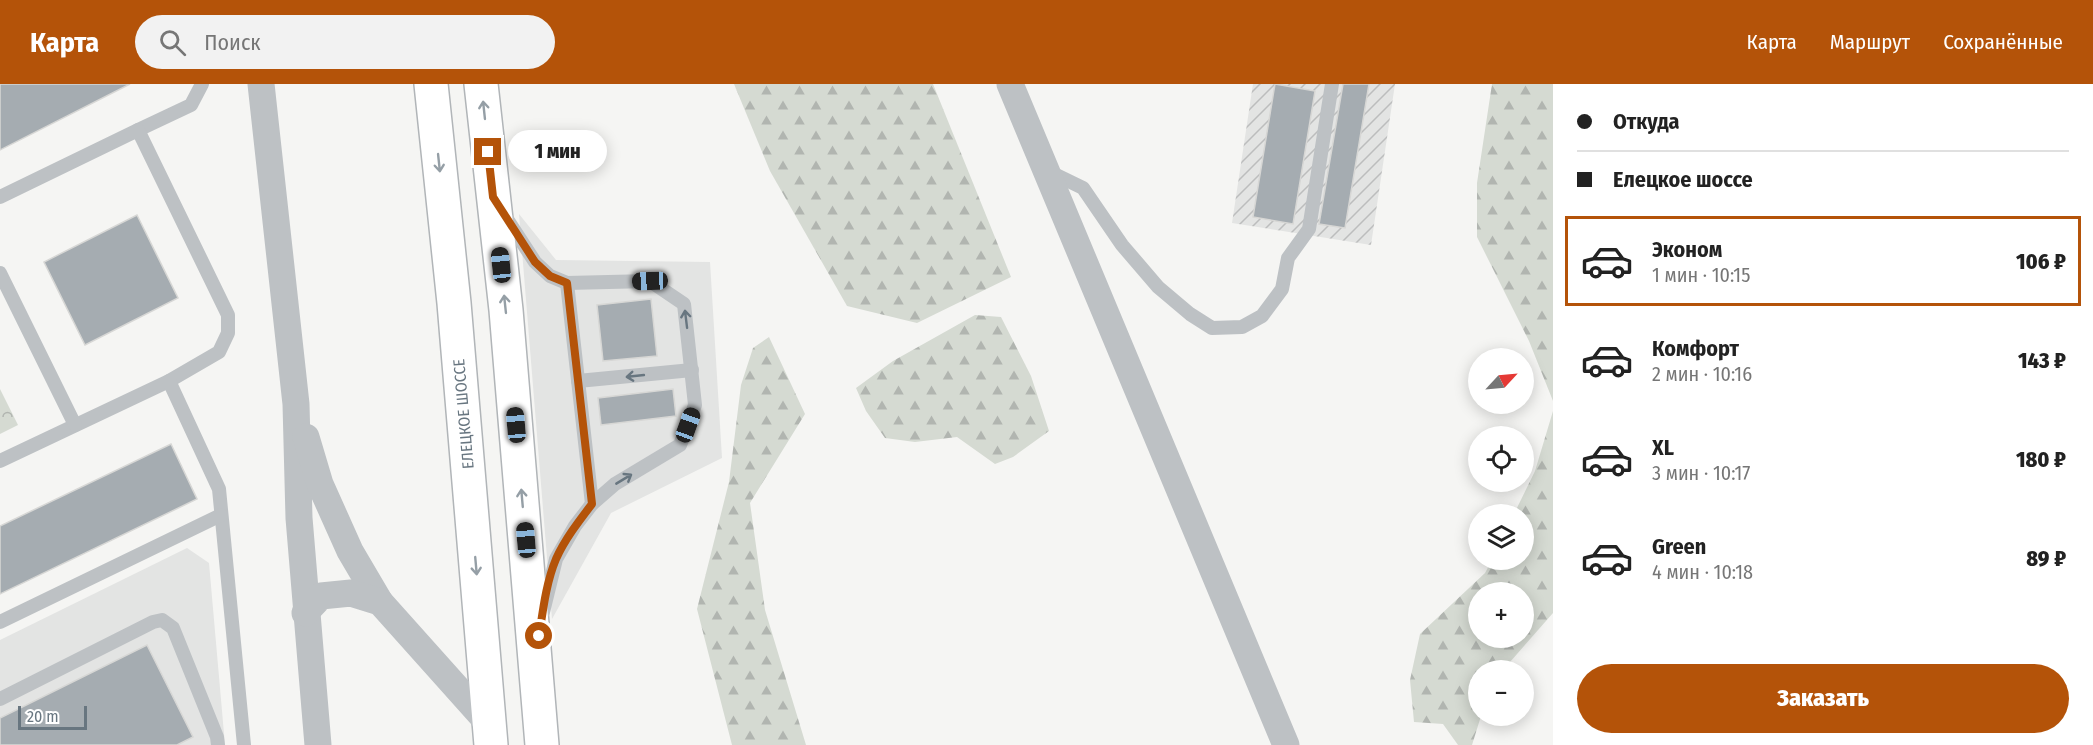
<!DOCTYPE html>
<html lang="ru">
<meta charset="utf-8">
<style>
body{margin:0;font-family:"Fira Sans Condensed",sans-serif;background:#f2f2f2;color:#222;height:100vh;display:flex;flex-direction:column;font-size:22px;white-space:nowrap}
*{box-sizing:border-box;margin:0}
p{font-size:20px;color:#767676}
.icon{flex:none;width:33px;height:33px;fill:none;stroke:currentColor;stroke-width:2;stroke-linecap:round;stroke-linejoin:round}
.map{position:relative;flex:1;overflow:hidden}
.drawer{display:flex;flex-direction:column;background:#fff;width:540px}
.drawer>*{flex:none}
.guide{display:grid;align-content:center;height:132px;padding:0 24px;background:#fff}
.needle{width:39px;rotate:64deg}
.controls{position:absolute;left:1468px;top:264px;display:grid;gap:12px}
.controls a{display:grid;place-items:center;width:66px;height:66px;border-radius:50%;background:#fff;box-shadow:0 3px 15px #0003;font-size:30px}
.scale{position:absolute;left:18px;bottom:15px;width:69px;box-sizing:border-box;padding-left:6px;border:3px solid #687680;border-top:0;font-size:16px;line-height:21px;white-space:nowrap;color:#687680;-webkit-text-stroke:4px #fff;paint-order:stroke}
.end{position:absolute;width:27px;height:27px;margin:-14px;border:8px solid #b45309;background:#fff;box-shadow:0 0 0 3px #fff}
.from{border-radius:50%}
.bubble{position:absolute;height:42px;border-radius:21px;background:#fff;box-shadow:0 3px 15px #0003;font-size:20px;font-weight:800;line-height:42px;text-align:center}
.car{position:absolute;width:18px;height:36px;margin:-18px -9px;border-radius:8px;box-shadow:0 0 4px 2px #0007;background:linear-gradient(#222 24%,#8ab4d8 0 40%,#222 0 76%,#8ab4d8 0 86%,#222 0)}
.guide b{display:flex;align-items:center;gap:21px;height:57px;font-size:22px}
.guide b+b{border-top:2px solid #e0e0e0}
.guide i{width:15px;height:15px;background:#222}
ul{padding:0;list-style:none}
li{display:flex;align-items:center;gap:18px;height:90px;margin:0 12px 9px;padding:0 12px;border:3px solid transparent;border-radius:0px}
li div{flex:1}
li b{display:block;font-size:22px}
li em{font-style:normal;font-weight:800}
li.on{border-color:#b45309}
li>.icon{width:54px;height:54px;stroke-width:1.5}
.primary-button{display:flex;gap:12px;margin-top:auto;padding:12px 24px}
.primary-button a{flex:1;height:69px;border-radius:36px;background:#b45309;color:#fff;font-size:24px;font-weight:800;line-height:69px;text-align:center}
header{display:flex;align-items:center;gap:36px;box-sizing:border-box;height:84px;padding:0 30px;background:#b45309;color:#fff}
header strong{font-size:28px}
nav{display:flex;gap:33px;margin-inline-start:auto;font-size:21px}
.search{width:420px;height:54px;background:#f2f2f2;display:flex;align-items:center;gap:15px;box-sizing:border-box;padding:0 21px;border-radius:33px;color:#767676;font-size:22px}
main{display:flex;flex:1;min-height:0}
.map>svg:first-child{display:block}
</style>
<header>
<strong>Карта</strong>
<div class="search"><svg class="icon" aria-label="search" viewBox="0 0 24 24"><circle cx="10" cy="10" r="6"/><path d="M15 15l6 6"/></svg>Поиск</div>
<nav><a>Карта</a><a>Маршрут</a><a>Сохранённые</a></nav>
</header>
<main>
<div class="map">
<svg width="1553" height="661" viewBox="0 0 1553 661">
<defs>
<pattern id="industrial-furrows" width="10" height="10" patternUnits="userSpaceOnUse" patternTransform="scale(1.5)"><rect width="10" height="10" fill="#e3e4e3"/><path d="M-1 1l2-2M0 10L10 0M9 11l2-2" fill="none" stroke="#bcbdbd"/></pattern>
<pattern id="forest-firs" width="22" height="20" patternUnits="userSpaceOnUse" patternTransform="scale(1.5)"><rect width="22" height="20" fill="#d5dad2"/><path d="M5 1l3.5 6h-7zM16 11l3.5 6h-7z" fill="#b1b5b0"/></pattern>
<pattern id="park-crowns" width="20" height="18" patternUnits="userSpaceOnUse" patternTransform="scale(1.5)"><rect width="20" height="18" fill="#d5dad2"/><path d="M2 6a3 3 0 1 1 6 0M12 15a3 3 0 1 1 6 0" fill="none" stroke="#b1b5b0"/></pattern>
</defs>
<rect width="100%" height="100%" fill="#f5f5f3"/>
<!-- built -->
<g fill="#e3e4e3">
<polygon points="519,130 556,176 710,178 722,374 611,429 552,535"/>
<polygon points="187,464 209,479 225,661 0,661 0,556"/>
</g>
<!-- industrial -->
<polygon fill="url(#industrial-furrows)" points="1253,0 1395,0 1371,161 1232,139"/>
<!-- forest -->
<g fill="url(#forest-firs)" fill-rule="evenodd">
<polygon points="734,0 933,0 1011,193 917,239 847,222 770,87"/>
<polygon points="1492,0 1553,0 1553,317 1529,257 1477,153 1477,99"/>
<polygon points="975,231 1001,233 1031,292 1049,347 1013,373 995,380 957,353 915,358 885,354 866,327 856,304 893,277"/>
<polygon points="769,253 805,330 750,419 765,526 806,661 732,661 697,525 729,398 741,301 753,264"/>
<path d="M1553,327V529L1503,586H1479V632H1481L1472,661H1458L1443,640L1414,638L1410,596L1420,550L1485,489L1492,476H1524V430H1514L1535,387ZM1524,508V554H1479V508Z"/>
</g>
<!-- park -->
<polygon fill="url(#park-crowns)" points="0,305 18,341 0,350"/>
<!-- building -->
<g fill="#a5acb1" stroke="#d7d7d5" stroke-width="1.5">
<polygon points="0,0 130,0 0,66"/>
<polygon points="1275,0 1315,7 1293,140 1253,133"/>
<polygon points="1343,0 1369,0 1345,144 1319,140"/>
<polygon points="137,131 178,214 85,261 44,178"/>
<polygon points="651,215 657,272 603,277 597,221"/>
<polygon points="673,305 676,332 601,341 598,314"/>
<polygon points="171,360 197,415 0,510 0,442"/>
<polygon points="147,561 193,653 177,661 0,661 0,634"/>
</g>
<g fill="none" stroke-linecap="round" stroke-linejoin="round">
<defs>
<g id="primary">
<polyline points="431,0 454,219 491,661"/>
<polyline points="481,0 506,226 542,661"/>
</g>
</defs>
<!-- primary casing -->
<use href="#primary" stroke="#b1b5b8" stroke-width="36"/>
<!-- lane -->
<g stroke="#bdc1c4" stroke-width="14">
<polyline points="138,46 191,21 202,0"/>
<polyline points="1048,87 1083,104 1122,161 1158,203 1190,230 1212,244 1242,243 1262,232 1282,205 1288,174 1309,145 1332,0"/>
<polyline points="0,113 138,46 228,231 228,249 219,268 169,297 0,377"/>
<polyline points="505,132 535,178 550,192 567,199 650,197 684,220 695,321 680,361 615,400 592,420 575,442 556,475 543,528"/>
<polyline points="0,189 75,341"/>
<polyline points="567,199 592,420"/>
<polyline points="169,297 219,405 244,661"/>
<polyline points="578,297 692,286"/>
<polyline points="0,538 221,431"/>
<polyline points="0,615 153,538 162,536 173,544 217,653 218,661"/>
</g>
<!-- street -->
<g stroke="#bdc1c4" stroke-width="27">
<polyline points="261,0 296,320 299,434 318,661"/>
<polyline points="1010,0 1286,661"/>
<polyline points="306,353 320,400 350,467 380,518"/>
<polyline points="305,529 321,512 351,509 380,518 490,641"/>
</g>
<!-- primary -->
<use href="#primary" stroke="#fff" stroke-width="33"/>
</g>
<!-- one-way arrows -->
<defs><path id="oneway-shaft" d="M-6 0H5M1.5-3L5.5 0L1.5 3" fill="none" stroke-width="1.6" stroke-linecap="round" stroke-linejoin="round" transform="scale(1.5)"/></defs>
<g stroke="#959fa6">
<use href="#oneway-shaft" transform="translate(484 26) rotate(-96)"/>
<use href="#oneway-shaft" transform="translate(439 79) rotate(84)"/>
<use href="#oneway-shaft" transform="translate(505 220) rotate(-96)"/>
<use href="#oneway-shaft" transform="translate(522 414) rotate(-95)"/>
<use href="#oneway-shaft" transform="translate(476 482) rotate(85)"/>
</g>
<g stroke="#687680">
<use href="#oneway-shaft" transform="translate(686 235) rotate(-97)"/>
<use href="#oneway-shaft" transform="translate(635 292) rotate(174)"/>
<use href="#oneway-shaft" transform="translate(624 395) rotate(-31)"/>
</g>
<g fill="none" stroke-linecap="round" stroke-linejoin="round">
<!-- route -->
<path stroke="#b45309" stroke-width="8" d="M488,68L493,113L504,130L535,178L550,192L567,199L592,420C579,437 565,455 556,475C546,499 543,526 539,552"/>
</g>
<g text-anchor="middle" stroke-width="6" stroke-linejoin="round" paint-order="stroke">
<!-- street labels -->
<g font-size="16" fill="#687680" stroke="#fff">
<text transform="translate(463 330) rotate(-95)" y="6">ЕЛЕЦКОЕ ШОССЕ</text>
</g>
</g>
</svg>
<div class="controls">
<a><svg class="needle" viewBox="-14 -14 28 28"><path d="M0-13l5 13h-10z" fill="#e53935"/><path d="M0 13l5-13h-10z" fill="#767676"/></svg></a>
<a><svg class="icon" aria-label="locate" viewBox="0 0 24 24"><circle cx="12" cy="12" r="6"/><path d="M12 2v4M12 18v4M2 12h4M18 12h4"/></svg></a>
<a><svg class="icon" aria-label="layers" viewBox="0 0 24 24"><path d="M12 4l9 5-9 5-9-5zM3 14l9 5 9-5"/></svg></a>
<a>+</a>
<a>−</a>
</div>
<div class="scale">20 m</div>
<i class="end from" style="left:539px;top:552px"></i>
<i class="end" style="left:488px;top:68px"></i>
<div class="bubble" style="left:508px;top:46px;width:99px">1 мин</div>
<i class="car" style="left:501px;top:181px;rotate:354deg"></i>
<i class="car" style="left:650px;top:197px;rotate:268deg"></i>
<i class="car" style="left:516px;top:341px;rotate:355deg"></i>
<i class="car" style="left:688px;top:341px;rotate:20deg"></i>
<i class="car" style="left:526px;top:456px;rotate:355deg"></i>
</div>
<section class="drawer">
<div class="guide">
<b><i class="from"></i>Откуда</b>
<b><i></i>Елецкое шоссе</b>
</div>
<ul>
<li class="on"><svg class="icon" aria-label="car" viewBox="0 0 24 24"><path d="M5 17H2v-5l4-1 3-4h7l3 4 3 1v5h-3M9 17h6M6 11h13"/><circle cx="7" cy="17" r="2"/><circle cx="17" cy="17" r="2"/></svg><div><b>Эконом</b><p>1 мин · 10:15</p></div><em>106 ₽</em></li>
<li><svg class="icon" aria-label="car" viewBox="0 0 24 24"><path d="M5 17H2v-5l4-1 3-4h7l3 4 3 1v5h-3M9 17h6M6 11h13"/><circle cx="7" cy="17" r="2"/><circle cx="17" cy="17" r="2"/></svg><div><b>Комфорт</b><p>2 мин · 10:16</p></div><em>143 ₽</em></li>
<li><svg class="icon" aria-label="car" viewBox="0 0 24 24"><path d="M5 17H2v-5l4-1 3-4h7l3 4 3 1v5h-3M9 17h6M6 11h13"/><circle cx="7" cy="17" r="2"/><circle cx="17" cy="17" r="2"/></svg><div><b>XL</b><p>3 мин · 10:17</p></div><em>180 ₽</em></li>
<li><svg class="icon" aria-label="car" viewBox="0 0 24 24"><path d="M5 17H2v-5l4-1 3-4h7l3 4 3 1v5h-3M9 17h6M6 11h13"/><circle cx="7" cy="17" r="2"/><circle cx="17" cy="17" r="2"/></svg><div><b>Green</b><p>4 мин · 10:18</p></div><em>89 ₽</em></li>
</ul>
<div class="primary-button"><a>Заказать</a></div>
</section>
</main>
